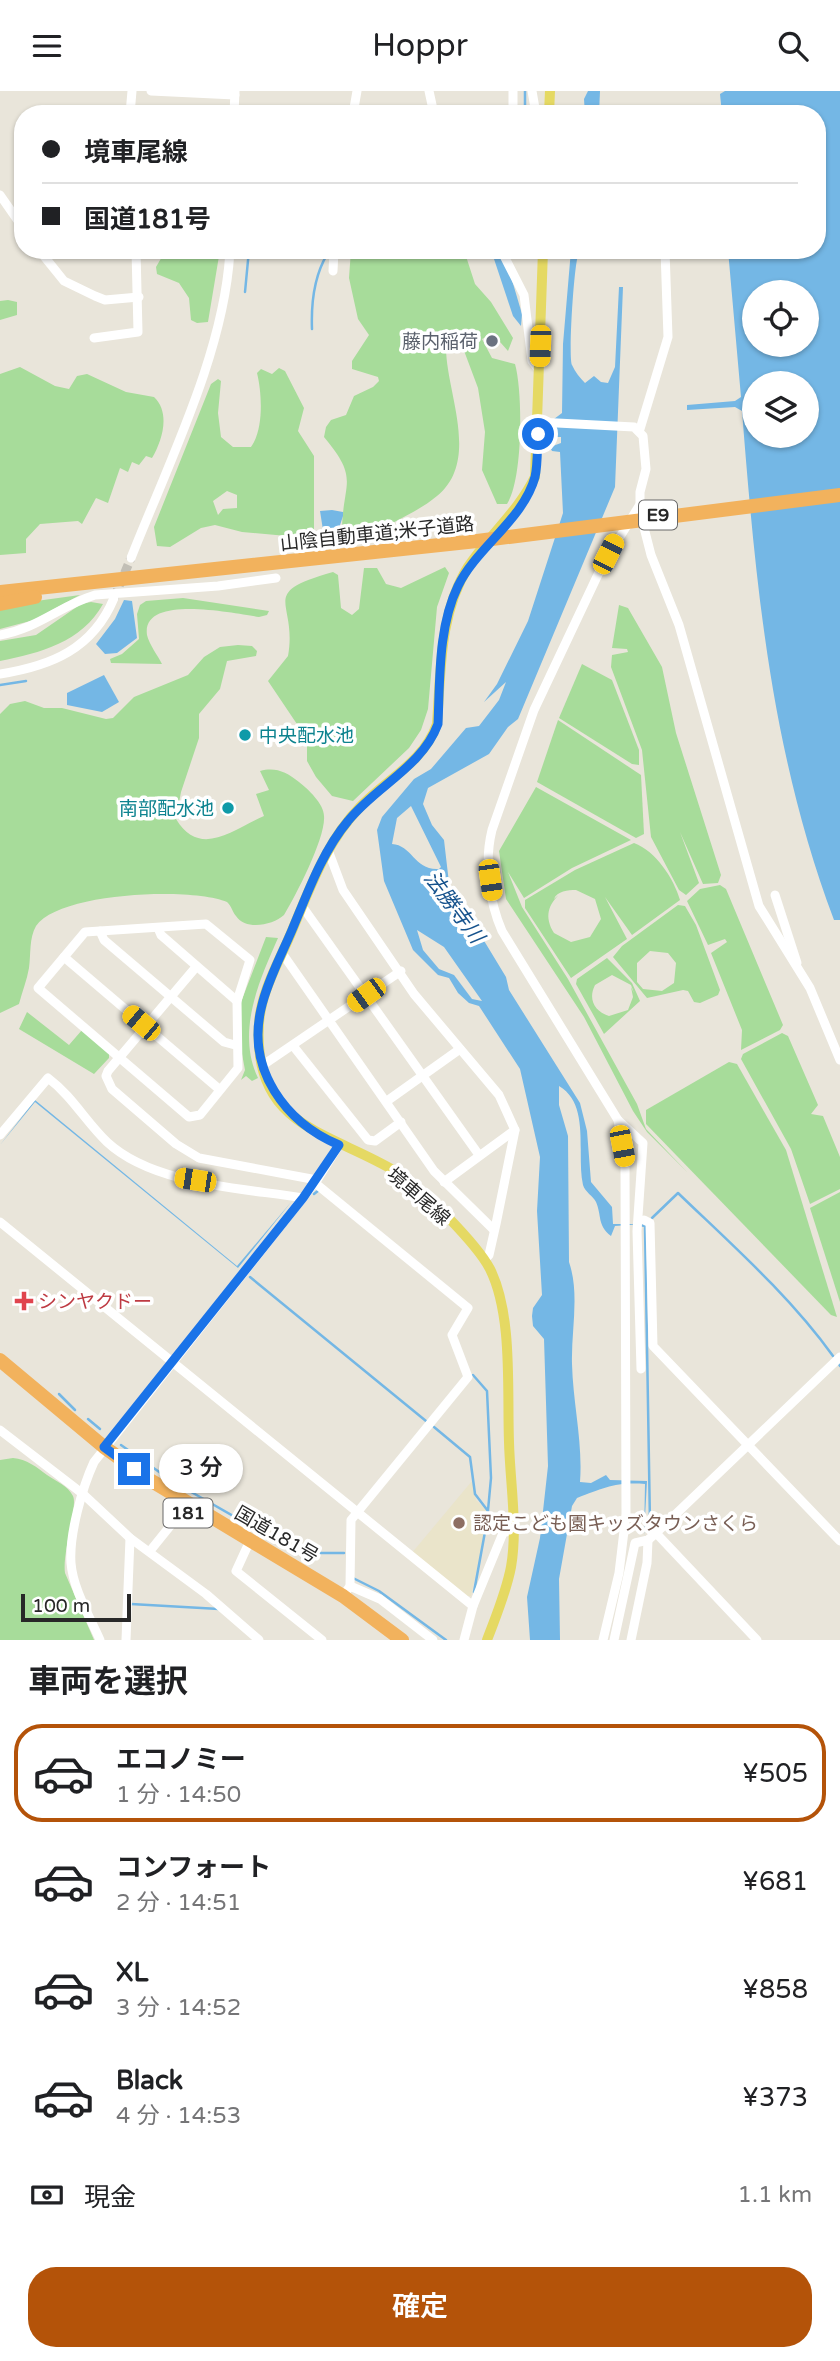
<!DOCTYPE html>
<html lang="ja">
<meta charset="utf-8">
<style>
body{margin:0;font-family:"Varela Round","Noto Sans JP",sans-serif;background:#f2f2f2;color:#202124;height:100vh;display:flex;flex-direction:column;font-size:26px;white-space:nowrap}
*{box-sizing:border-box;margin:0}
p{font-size:23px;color:#757577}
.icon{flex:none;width:38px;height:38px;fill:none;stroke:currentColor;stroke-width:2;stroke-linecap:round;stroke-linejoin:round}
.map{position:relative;height:1549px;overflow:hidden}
.details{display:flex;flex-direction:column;background:#fff;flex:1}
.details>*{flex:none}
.guide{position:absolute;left:14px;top:14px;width:812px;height:154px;border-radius:28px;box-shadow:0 2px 5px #0004;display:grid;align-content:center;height:154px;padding:0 28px;background:#fff}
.fabs{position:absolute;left:742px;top:189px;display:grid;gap:14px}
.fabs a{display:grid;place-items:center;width:77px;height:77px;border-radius:50%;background:#fff;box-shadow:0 2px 5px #0004;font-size:35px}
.scale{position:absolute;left:21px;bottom:18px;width:110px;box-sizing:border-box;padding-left:7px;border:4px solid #282828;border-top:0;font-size:19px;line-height:24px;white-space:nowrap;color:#282828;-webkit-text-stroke:5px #fff;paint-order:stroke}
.end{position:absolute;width:32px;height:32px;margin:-16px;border:9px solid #1a73e8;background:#fff;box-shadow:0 0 0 4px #fff}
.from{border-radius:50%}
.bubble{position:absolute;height:49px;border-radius:24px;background:#fff;box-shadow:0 2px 5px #0004;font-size:23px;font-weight:600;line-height:49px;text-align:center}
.car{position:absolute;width:21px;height:42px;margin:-21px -10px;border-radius:9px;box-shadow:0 0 5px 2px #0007;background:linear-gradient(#f5c518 24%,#345 0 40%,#f5c518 0 76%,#345 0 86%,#f5c518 0)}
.guide b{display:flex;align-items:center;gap:24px;height:66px;font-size:26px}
.guide b+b{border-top:2px solid #e0e0e0}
.guide i{width:18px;height:18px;background:#202124}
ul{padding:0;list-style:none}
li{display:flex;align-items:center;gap:21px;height:98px;margin:0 14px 10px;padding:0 14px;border:4px solid transparent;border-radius:28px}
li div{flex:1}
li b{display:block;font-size:26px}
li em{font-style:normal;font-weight:600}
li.current{border-color:#b45309}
li>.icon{width:63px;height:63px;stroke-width:1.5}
h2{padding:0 28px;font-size:32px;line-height:84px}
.pay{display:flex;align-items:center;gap:18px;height:77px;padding:0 28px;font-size:26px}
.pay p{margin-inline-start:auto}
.action{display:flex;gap:14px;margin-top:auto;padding:14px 28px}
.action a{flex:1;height:80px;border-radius:28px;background:#b45309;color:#fff;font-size:28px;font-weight:600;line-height:80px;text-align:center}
header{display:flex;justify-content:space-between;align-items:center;height:91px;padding:0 28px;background:#fff;font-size:32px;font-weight:600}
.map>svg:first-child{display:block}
</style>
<header><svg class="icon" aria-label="menu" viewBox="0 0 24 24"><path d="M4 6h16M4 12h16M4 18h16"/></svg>Hoppr<svg class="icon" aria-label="search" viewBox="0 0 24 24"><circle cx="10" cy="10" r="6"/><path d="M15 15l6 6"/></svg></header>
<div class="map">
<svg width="840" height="1549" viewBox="0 0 840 1549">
<rect width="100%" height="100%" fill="#e9e5da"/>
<!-- education -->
<polygon fill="#eae4ca" points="472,1390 476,1409 487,1420 487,1430 471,1505 462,1505 411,1463"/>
<!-- green -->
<g fill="#a7dc9a" fill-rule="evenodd">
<polygon points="166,159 220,159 208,231 197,232 191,229 189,207 179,192 157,183 156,176"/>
<path d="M351,159H464L475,193L491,211L513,247L508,260L493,243L482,248L492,267L515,273C523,301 523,389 507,413H497L482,379L485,341L478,297L463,257L449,251L446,256C446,302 481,369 437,405C418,421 393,430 372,444L364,446L359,438H342C343,390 360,389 324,346L326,336L331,329L346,324L354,305L373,296L379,290L378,286L352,278V270L369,244L358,228L349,187Z"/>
<polygon points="8,209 17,211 17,224 0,229 0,210"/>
<path d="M20,276L55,295L69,298L77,285L87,283L126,301L154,306C171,322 162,350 152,367L146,365L139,374L132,371L128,381L120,377L108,412L96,407L82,433L78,430L40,433L26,448V462L0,464V283Z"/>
<path d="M279,277L285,280L304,317L298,340L314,365V445C309,453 303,455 293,452L287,445L242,441L215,434L201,437L170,456L157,455L154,436L211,293L218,288L221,290L218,322L221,346L233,356H251C264,338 262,302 257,282L261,278L272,283ZM227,400L237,404V417L223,418L218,424L213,410Z"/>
<path d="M445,476L449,482L437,516L428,618L421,639L409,657L353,710L332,705L316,686L307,670V648L268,590L288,565C298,509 256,503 333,481L338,484L341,517L352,524L359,518L364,477H377L386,493L401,497Z"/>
<polygon points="80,504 34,529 0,538 0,515"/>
<path d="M183,507L269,520L267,524L259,526C236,523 141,502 147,544C149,553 158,565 162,573L111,572L110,568L122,563L139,548L137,523L140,514L146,510Z"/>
<path d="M91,511L103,513C82,551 40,562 0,570V550L36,544L81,513Z"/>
<polygon points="619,514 628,517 662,576 676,642 721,784 718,792 703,793 680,741 699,792 686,804 679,799 651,746 642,659 611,576 612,564 628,561 627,558 612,557"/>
<path d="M238,554L252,555L257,560L256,565L227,570L220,598L199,623V647L181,701L176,728C200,767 231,740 264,725L256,703L269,699L260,680C276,676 286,681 299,691C308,698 324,713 324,725C326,746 296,804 284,824C273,834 246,840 236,825C232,820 232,816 227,811C192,796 59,801 36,835C29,847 31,863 29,877C27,889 22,901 19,913L0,922V623L10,613L25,610L44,617H62L106,628L113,627L134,606L188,584L204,566L220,556Z"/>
<polygon points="582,573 612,589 639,659 639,674 632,673 559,627"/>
<polygon points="558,629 641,684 644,743 636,747 537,691"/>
<polygon points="536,696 631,749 572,777 524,807 508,781 522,816 568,888 637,1013 646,1038 688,1082 647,1041 633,1020 584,926 506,808 499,760"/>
<path d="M634,752C656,760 674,788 680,809L632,844L605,806L627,848L571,887L525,817V809L575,779ZM576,799L595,808L601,828L590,846L571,851L554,842C544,826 548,813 561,802L554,808C557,800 568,799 576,799Z"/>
<polygon points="720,794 726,798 783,934 780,939 741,959 742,939 711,862 727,851 725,848 708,854 687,810 700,798"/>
<path d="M678,814L685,815L696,834L720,899L718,904L700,912L694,911L688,900L683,899L647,907L613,866L622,855ZM650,860L668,862L676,872L674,892L662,900L643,898L637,891V872Z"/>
<path d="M266,846L278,847C259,890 236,941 258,987L252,990L246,985L241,989L245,979L240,952L241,911Z"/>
<path d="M607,867L632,892L640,910L604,943L576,893L577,888ZM612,884L631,894L634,902L631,896L633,906L628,919L609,925C594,920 588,908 595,894Z"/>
<polygon points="27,921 69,954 82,939 109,962 109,967 94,983 19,938"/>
<polygon points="782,942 788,945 818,1014 811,1023 823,1025 840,1066 840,1098 810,1113 791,1058 741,968 743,963"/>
<polygon points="729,971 737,973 786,1059 837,1226 831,1224 646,1033 646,1019"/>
<polygon points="840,1101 840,1211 810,1117"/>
<path d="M13,1367C27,1368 36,1376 47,1384C56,1390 68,1395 73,1405C78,1415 62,1462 65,1482L94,1549H0V1369Z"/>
</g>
<!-- water -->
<g fill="#74b7e5" fill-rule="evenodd">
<polygon points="588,0 600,0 599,23 585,23 584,8"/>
<path d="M725,0H840V829H834C771,661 756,497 742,320L735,316L687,319V314L735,310L741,306L728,159H817V23H722L720,3ZM754,201H807V254H754ZM754,292H807V345H754Z"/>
<polygon points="491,159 498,159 509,179 522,223 521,235 513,225"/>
<path d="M571,159H586L583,166L578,165C574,174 568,266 572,274C575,281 580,287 585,292L594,285L601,291L608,292L615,276L619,196H623L615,396L518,628L508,636L489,663L428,697L423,713L432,734L444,749L449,792L506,886L509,899L580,1012L587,1040L591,1091L612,1116L613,1133H644L615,1135L611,1145C597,1134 602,1125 596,1111C593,1105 585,1101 583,1094C576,1063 591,1014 559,995V1014L568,1045L569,1171C580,1203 571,1240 572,1273C573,1313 583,1351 580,1391L591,1392L606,1384L610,1389L647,1390L644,1445L645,1393C615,1391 604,1397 577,1407L572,1415L559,1488L560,1549H530L527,1506L540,1447L548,1375L544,1248L533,1235L532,1225L533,1217L542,1204L537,1120L540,1066L520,978L479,915L469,912L458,902L449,887L438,884L413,859L384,790L377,739L382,726L414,688L431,678L466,637L479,635L499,609L506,591L484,611L497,593L528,530L563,422L560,361L552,360L550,356L561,352V346H553L554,328L562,322L563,253ZM411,715L441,776L439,778C415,780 412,754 392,753L397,727ZM417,839L444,856L482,910L472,908L454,884L439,878L423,859Z"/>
<polygon points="332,419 343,421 343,425 335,449 325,452 320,420"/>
<polygon points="124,509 132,510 137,547 117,562 105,563 96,553 115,528"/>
<polygon points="104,584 119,611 102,621 67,614 67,602"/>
<polygon points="35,1009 237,1175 292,1110 238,1177 35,1011 0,1054"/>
</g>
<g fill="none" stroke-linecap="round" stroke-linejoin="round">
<!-- stream -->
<g stroke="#74b7e5" stroke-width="2.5">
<polyline points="525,23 525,0"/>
<polyline points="245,201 249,159"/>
<path d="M312,238C311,211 314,182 330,159"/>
<polyline points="0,594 26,590"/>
<polyline points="314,1103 319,1099"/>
<path d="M652,1127L678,1102C732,1154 789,1204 833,1265"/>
<polyline points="640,1134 645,1135 650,1432 657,1438"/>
<polyline points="250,1186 426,1330"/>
<polyline points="839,1273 840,1275"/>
<polyline points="473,1284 487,1300 491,1387 487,1430 474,1501"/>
<polyline points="59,1303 75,1319"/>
<polyline points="88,1328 100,1338"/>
<polyline points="434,1336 470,1366 475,1403 488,1420"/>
<polyline points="121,1354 172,1390 298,1462 344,1462"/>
<polyline points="353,1487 379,1500 446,1549"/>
<polyline points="131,1513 219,1518"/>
</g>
<!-- minor-tunnel -->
<polyline stroke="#c2bfb6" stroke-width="9" stroke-dasharray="9 4.5" stroke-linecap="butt" points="114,507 131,467"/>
<!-- minor -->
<g stroke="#fff" stroke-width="9">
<polyline points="151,0 235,4"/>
<polyline points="429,0 434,23"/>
<polyline points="532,0 536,23"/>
<polyline points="513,21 513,0"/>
<polyline points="130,23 132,0"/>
<polyline points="234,23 235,0"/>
<polyline points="353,23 357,0"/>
<polyline points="0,104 23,137"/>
<polyline points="39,159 64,190 95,205 105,209 139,206"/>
<polyline points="501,159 524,204 532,270 539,279"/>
<polyline points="333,180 334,159"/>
<polyline points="94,247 138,241 136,159"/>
<polyline points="538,331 634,336 643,345 646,378 640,401 640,421 651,464 679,534 759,815 810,897 840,969"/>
<polyline points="640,338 668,246 665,159"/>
<path d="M131,467C168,373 225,260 230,159"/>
<path d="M0,544C39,537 59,515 95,504L218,495L276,487"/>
<path d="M0,583C51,575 93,558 114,507"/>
<polyline points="328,759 343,799 414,903 499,1004 515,1039 496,1133 489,1164 485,1168"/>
<polyline points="775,804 797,872"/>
<polyline points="302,815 479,1064"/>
<polygon points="206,833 250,869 237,910 238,977 200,1024 189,1026 38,897 85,841"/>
<polyline points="158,837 161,844 237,910"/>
<polyline points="100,840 104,849 224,951 235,954"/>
<polyline points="282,862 434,1080 494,1139"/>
<polyline points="64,866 219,998"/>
<polyline points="196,876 108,980 106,985 112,998 176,1053 199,1067 317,1089"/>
<polyline points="294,956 368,1049 375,1050 401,1031"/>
<polyline points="263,974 401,880"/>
<polyline points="387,1010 460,958"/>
<polyline points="618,1029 643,1052 637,1140 641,1278"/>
<path d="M0,1044L48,987C72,1005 86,1031 107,1051C153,1094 243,1097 303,1107"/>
<polyline points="444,1091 515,1039"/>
<polyline points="315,1092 468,1217 452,1244 468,1286 351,1429 350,1495 343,1505"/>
<polyline points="644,1129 650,1132 653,1255 840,1450"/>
<polyline points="0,1131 473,1515 503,1442 512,1439"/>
<polyline points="0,1339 83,1403 130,1447 206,1503 259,1549"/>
<polyline points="656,1442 757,1549"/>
<polyline points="247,1456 236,1480 322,1549"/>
<polyline points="150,1460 183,1419"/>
<polyline points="350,1495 380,1508 433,1549"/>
<path d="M100,1549C90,1526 73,1498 71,1472C69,1444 82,1397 94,1371L317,1089L339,1054"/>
<polyline points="126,1549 130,1447"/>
<polyline points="464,1549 473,1515"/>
<path d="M603,1549L619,1482L626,1423L625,1070L618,1029L502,840C489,810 484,771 492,739L534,619L602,475L639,415"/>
<polyline points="614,1549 635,1452 648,1449 656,1442 840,1266"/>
<polyline points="631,1549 647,1472 648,1449"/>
</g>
<!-- major -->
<g stroke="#e5d963" stroke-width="10">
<polyline points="549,23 550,0"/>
<path d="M487,1549C496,1525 506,1502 511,1476C518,1436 510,1391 509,1351C507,1299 513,1224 490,1178C477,1153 419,1094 395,1080C328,1040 252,1036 259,932C261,903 276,876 288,849C308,803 324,753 360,716C387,688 424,671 437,633C441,580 439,523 468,476C489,444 518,421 535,386L543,159"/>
</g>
<!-- highway -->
<g stroke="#f2b25d" stroke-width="14">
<polyline points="0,501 477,450 840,404"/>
<polyline points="0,513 35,506"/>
<polyline points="0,1269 104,1356 150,1389 343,1505 402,1549"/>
</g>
</g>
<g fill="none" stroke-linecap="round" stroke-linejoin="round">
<!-- route -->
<path stroke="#1a73e8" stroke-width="9" d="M134,1378L104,1356L303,1107L339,1054C285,1031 247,979 261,918C267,891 281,865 292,839C308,801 322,761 348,730C376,695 422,676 438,633C440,588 438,536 458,495C477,456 523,429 535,386C538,373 537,357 538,343"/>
</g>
<!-- markers -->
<circle fill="#6b7280" stroke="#fff" stroke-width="2.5" cx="492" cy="250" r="7"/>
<g fill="#0f9aa8" stroke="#fff" stroke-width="2.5">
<circle cx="245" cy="644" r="7"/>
<circle cx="228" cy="717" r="7"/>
</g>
<path fill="#e0444e" stroke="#fff" stroke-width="2.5" d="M20.5 1199.5h7v7h7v7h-7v7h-7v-7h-7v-7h7z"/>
<circle fill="#8d6e63" stroke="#fff" stroke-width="2.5" cx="459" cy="1432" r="7"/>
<g text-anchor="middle" stroke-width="7" stroke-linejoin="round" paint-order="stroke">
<!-- shield labels -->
<g fill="#fff" stroke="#686868" stroke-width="2">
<rect x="639" y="409.5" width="38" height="29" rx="5"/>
<rect x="163.5" y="1407.5" width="49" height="29" rx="5"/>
</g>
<g font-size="18" font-weight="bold" fill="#282828">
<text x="658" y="430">E9</text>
<text x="188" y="1428">181</text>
</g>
<!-- worship labels -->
<g font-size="19" fill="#5b616d" stroke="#fff" text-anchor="end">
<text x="478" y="257">藤内稲荷</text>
</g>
<!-- street labels -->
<g font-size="19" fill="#282828" stroke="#fff">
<text transform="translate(377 442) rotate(-6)" y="7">山陰自動車道;米子道路</text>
<text transform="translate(419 1105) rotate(41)" y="7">境車尾線</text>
<text transform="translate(277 1443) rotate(30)" y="7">国道181号</text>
</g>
<!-- culture labels -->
<g font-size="19" fill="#0d838f" stroke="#fff" text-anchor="start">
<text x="259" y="651">中央配水池</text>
<text x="214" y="724" text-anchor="end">南部配水池</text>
</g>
<!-- health labels -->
<g font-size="19" fill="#be3a42" stroke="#fff" text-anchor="start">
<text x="38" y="1217">シンヤクドー</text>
</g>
<!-- education labels -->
<g font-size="19" fill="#785e54" stroke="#fff" text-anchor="start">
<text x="473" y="1439">認定こども園キッズタウンさくら</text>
</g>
<!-- water labels -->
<g font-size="21" font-style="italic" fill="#17538d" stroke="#fff">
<text transform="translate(454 816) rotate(53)" y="7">法勝寺川</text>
</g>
</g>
</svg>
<div class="fabs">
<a><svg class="icon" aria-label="locate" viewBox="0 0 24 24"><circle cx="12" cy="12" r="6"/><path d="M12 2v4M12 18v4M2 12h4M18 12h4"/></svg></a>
<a><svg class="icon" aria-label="layers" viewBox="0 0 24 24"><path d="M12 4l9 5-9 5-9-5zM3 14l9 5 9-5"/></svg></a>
</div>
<div class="scale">100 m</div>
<i class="end from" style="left:538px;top:343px"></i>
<i class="end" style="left:134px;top:1378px"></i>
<div class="bubble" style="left:159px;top:1353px;width:84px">3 分</div>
<i class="car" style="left:540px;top:255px;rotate:182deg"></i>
<i class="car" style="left:608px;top:463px;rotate:27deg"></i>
<i class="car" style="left:490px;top:789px;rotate:172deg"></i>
<i class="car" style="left:366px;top:904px;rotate:234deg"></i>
<i class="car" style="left:141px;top:932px;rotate:310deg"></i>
<i class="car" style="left:622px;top:1055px;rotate:169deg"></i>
<i class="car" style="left:195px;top:1089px;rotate:279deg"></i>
<div class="guide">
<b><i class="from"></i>境車尾線</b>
<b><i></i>国道181号</b>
</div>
</div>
<section class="details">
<h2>車両を選択</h2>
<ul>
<li class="current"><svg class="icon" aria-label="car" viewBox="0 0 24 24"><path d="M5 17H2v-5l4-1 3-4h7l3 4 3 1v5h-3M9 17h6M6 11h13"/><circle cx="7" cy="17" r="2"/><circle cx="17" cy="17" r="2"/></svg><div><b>エコノミー</b><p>1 分 · 14:50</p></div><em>¥505</em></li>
<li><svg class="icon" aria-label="car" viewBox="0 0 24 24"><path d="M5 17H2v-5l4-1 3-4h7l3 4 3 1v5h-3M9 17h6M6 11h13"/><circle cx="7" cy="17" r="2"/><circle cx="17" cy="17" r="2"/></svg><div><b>コンフォート</b><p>2 分 · 14:51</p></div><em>¥681</em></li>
<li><svg class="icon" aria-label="car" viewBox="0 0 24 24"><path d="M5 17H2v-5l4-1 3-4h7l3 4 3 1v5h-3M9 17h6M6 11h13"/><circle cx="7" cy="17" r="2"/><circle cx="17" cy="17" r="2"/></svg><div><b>XL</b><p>3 分 · 14:52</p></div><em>¥858</em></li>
<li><svg class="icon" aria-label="car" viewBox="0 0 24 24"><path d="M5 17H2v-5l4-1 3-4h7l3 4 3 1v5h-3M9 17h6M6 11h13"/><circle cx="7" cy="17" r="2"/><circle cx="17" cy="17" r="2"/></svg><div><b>Black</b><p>4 分 · 14:53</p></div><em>¥373</em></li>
</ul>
<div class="pay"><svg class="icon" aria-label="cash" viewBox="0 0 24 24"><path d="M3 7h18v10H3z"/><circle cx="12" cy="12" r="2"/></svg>現金<p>1.1 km</p></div>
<div class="action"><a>確定</a></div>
</section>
